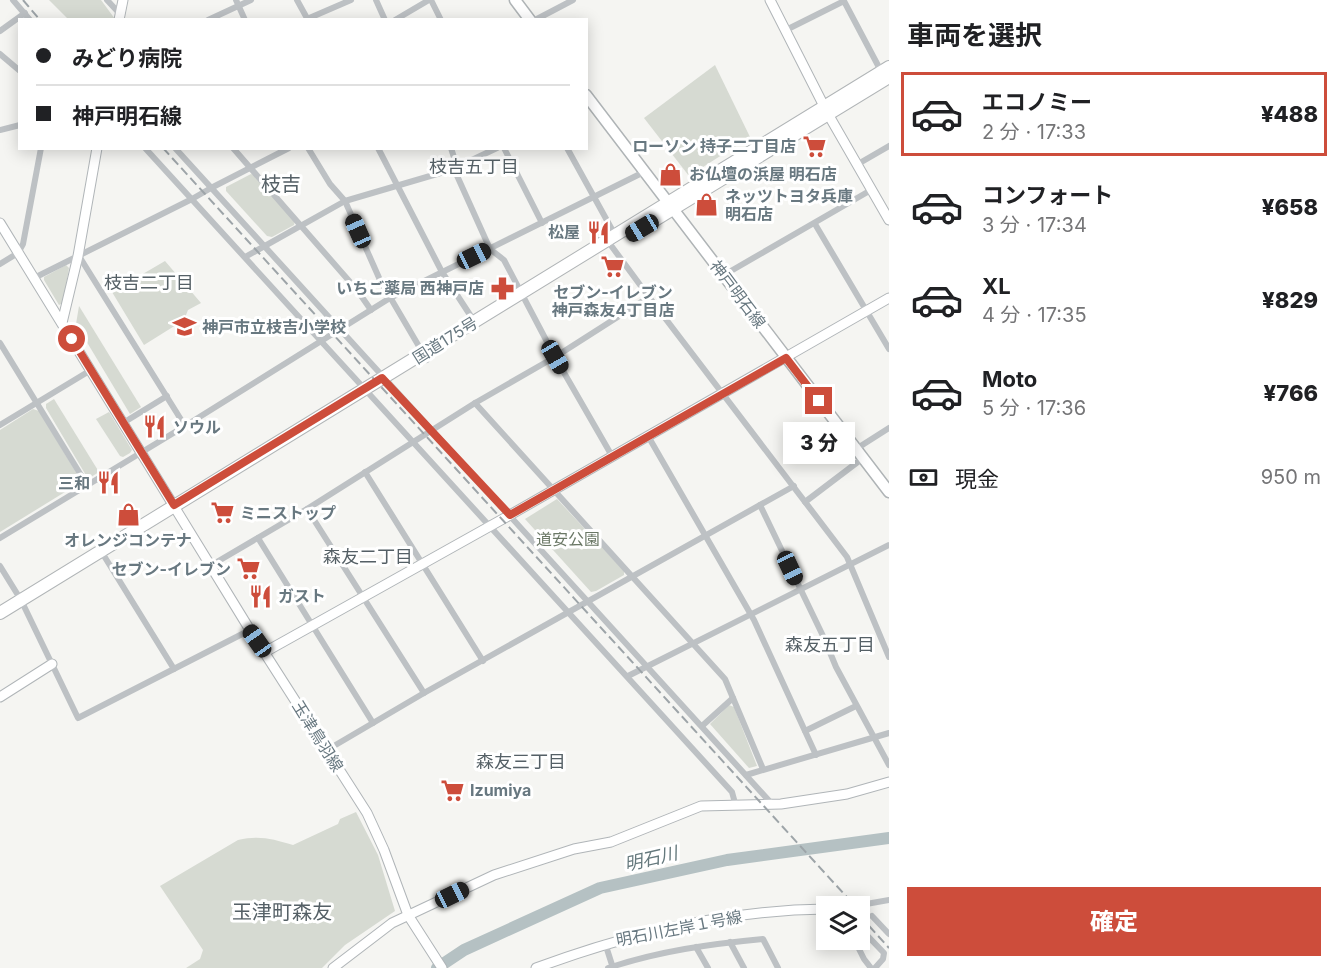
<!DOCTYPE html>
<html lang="ja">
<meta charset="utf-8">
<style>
body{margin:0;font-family:Inter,"Noto Sans JP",sans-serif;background:#f6f6f6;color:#202124;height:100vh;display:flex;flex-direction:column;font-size:22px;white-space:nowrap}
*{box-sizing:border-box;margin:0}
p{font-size:20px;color:#757577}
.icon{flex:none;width:33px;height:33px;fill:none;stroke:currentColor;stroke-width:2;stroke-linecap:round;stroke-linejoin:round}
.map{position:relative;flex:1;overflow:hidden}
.details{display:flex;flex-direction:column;background:#fff;width:450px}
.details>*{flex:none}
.guide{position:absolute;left:18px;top:18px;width:570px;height:132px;border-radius:0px;box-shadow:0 3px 15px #0003;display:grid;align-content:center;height:132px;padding:0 18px;background:#fff}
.tools{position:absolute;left:816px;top:896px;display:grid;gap:12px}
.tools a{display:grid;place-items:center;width:54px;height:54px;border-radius:0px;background:#fff;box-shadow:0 3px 15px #0003;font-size:30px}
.end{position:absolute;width:27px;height:27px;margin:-14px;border:8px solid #cd4d3b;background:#fff;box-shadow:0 0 0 3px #fff}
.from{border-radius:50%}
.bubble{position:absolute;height:42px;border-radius:0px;background:#fff;box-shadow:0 3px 15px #0003;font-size:20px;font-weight:800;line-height:42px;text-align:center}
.car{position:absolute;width:18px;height:36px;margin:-18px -9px;border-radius:8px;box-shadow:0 0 4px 2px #0007;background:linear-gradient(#222 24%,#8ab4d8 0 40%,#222 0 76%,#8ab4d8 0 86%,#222 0)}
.guide b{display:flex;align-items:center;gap:21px;height:57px;font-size:22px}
.guide b+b{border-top:2px solid #e0e0e0}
.guide i{width:15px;height:15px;background:#202124}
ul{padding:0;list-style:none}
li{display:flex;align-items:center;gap:18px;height:84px;margin:0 12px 9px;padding:0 6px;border:3px solid transparent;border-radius:0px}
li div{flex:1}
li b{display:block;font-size:22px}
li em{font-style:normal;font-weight:800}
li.selected{border-color:#cd4d3b}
li>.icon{width:54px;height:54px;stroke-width:1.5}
h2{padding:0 18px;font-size:27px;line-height:72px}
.pay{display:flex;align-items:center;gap:15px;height:66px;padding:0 18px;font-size:22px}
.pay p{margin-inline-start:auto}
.cta{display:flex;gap:12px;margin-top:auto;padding:12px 18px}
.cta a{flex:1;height:69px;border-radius:0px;background:#cd4d3b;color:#fff;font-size:24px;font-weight:800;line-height:69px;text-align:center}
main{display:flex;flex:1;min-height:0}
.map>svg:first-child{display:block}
</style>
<main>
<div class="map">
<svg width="889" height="968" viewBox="0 0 889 968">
<rect width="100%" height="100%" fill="#f5f5f2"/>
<!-- green -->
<g fill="#d6dad2">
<polygon points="49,0 101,0 115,19 68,19"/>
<polygon points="715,65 750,137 689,176 644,118"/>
<polygon points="251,174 254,175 295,221 294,225 272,237 267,236 226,191 226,187"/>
<polygon points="165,261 201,303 188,310 184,320 144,345 112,292"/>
<polygon points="66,265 69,268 63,303 59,305 44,280 44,277"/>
<polygon points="79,306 141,407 130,414 76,324"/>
<polygon points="54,399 99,472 91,477 87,477 46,408 46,404"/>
<polygon points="33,409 39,411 80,479 78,484 0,532 0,430"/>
<polygon points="109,412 132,450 130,453 123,457 120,456 96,419"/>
<polygon points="557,499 624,571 624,575 596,591 591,592 525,519"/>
<polygon points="729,705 734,707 757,766 749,768 710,724"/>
<path d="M356,812L378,855L395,911L345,945L322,968H186L200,959L203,950L160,886L238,840C259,835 273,839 293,845L338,824L340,819Z"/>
</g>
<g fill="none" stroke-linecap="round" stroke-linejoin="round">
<!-- river -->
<polyline stroke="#b5c1c3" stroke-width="12" points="437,968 464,950 600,888 727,860 889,838"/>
<defs>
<g id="secondary">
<polyline points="770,0 828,114 889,220"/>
<polyline points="119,20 123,0"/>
<polyline points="0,223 250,630 367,813 384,850 408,915 442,968"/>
<polyline points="62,323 78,256 97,148"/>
<polyline points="265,652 510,515 889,298"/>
<polyline points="0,697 52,664"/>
<polyline points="333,968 392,923 494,875 574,849 611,842 701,806 781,804 847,794 889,782"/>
<path d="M536,968C630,933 726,910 826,909"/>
</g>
<g id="primary">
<polyline points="515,0 530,20"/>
<polyline points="586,95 889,492"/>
</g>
<g id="highway">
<polyline points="632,234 889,77"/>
<polyline points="0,613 889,67"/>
</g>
</defs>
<!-- secondary casing -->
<use href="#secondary" stroke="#b0b5b8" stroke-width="11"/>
<!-- primary casing -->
<use href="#primary" stroke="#afb4b6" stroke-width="13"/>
<!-- highway casing -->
<use href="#highway" stroke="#b1b5b7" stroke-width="14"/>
<!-- street -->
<g stroke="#bdc1c4" stroke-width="6">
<polyline points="13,0 30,20"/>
<polyline points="107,0 120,14"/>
<polyline points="236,0 245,20"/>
<polyline points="297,0 308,20"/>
<polyline points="376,0 385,20"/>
<polyline points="431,0 441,20"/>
<polyline points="307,19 351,0"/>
<polyline points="208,20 251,0"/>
<polyline points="395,20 429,0"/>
<polyline points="535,20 573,0"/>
<polyline points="786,30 844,1 882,73"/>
<polyline points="0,31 25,13"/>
<polyline points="0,54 20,71"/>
<polyline points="0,130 20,125"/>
<polyline points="145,148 732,792 735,803"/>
<polyline points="175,148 772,804"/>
<polyline points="233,148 357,290 371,310"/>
<polyline points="308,148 330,184 345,201 380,280 427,360"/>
<polyline points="378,148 442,272 474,321"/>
<polyline points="451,148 457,167 454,169 490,249 504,260 555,357 612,456"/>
<polyline points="504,148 542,223"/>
<polyline points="567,148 615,235"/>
<polyline points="858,164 889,146"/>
<polyline points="457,167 497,148"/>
<polyline points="815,224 889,349"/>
<polyline points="607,240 649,297 847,557 889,657"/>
<polyline points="79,256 185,426"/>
<polyline points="245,257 345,201 454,169"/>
<polyline points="0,264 18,253 23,244 41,148"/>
<polyline points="724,275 871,190"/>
<polyline points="34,278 192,199 211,188 289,148"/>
<polyline points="0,343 87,485"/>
<polyline points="475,403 725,679 763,769"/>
<polyline points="123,423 167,396"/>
<polyline points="0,425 91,370"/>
<polyline points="648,436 754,620 816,755"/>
<polyline points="856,449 889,428"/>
<polyline points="365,472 483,661"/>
<polyline points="805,502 863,458"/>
<polyline points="760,505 824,638 836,667 889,765"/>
<polyline points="307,509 424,693"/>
<polyline points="0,538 185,426 390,298 644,172"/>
<polyline points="258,538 373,723"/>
<polyline points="101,551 174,669"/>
<polyline points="0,566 21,600 78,718 250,630"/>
<polyline points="210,566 307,509 475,403 555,357 649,297"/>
<polyline points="628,676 889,545"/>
<polyline points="702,726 733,698"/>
<polyline points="805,731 856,706"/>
<polyline points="327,750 424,693 794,486"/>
<polyline points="746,775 889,733"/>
<polyline points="855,906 889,900"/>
<polyline points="872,916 889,934"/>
<polyline points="860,928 884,953 883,959 875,968"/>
<polyline points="854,939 864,959 871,968"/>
<polyline points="730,942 744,968"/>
<polyline points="605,943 613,968"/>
<polyline points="696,947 708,968"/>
<path d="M608,968C659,951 710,944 763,939L778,968"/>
</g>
<!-- secondary -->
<use href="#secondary" stroke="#fff" stroke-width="9"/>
<!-- primary -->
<use href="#primary" stroke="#fff" stroke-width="10"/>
<!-- highway -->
<use href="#highway" stroke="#fff" stroke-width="12"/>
<!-- rail -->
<g stroke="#9da4a8" stroke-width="2" stroke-dasharray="9 4.5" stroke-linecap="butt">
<polyline points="23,0 40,20"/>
<polyline points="163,148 855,906"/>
<polyline points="860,916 889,948"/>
</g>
</g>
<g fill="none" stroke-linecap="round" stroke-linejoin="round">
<!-- route -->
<polyline stroke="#cd4d3b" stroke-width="8" points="72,339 174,505 382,378 510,515 786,358 819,401"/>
</g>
<!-- icons -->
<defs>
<symbol id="supermarket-bare" viewBox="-9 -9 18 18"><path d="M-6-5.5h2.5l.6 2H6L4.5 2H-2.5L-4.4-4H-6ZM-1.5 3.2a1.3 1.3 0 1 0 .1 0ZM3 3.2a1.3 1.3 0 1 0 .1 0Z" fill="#cd4d3b" stroke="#fff" stroke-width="2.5" paint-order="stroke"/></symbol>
<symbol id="shop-bare" viewBox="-9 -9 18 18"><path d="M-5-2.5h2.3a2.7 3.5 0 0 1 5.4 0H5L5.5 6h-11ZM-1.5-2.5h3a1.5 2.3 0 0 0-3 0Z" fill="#cd4d3b" stroke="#fff" stroke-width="2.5" paint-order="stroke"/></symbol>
<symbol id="restaurant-bare" viewBox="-9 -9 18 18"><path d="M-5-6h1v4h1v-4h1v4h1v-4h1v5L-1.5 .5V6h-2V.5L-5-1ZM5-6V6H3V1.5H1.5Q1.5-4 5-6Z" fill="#cd4d3b" stroke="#fff" stroke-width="2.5" paint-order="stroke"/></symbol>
<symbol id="pharmacy-bare" viewBox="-9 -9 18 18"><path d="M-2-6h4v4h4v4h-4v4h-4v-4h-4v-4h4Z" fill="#cd4d3b" stroke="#fff" stroke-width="2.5" paint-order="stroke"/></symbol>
<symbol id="school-bare" viewBox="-9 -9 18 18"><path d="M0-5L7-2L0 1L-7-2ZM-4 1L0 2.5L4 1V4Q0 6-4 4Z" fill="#cd4d3b" stroke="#fff" stroke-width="2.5" paint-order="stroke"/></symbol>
</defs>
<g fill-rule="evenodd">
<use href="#supermarket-bare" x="798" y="130" width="33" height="33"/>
<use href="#shop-bare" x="654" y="158" width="33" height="33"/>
<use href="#shop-bare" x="690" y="188" width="33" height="33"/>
<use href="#restaurant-bare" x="582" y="216" width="33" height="33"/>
<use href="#supermarket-bare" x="596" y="250" width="33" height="33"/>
<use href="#pharmacy-bare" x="486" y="272" width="33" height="33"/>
<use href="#school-bare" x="168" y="310" width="33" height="33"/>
<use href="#restaurant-bare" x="138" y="410" width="33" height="33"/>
<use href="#restaurant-bare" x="92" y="466" width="33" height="33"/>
<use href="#supermarket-bare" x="206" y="496" width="33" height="33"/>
<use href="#shop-bare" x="112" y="498" width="33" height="33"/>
<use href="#supermarket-bare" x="232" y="552" width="33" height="33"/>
<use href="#restaurant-bare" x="244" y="580" width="33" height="33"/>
<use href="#supermarket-bare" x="436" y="774" width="33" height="33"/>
</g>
<g text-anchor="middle" stroke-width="6" stroke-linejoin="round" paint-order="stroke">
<!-- poi labels -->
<g font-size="16" font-weight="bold" fill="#687880" stroke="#fff" text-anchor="start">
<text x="796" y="152" text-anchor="end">ローソン 持子二丁目店</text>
<text x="689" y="180">お仏壇の浜屋 明石店</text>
<text x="725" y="202">ネッツトヨタ兵庫<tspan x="725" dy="18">明石店</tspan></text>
<text x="580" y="238" text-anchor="end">松屋</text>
<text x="484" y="294" text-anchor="end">いちご薬局 西神戸店</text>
<text x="613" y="298" text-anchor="middle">セブン-イレブン<tspan x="613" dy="18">神戸森友4丁目店</tspan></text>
<text x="202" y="333">神戸市立枝吉小学校</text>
<text x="173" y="433">ソウル</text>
<text x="90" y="489" text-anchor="end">三和</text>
<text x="240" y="519">ミニストップ</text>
<text x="128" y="546" text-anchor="middle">オレンジコンテナ</text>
<text x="231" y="575" text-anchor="end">セブン-イレブン</text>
<text x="278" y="602">ガスト</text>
<text x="470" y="796">Izumiya</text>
</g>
<!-- street labels -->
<g font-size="16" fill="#687880" stroke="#fff">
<text transform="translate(738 294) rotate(53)" y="6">神戸明石線</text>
<text transform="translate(445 340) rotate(-32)" y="6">国道175号</text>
<text transform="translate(318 736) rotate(58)" y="6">玉津鳥羽線</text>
<text transform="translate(679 928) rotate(-11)" y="6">明石川左岸１号線</text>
</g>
<!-- park labels -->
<g font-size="16" fill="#6b7866" stroke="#fff">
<text x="568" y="545">道安公園</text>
</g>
<!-- neighbourhood labels -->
<g font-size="18" fill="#556066" stroke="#fff">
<text x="474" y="173">枝吉五丁目</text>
<text x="149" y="289">枝吉二丁目</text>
<text x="368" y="563">森友二丁目</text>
<text x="830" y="651">森友五丁目</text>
<text x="521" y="768">森友三丁目</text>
</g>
<!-- water labels -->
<g font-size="18" font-style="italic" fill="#64787c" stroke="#fff">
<text transform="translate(651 859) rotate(-13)" y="6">明石川</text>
</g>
<!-- quarter labels -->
<g font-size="20" fill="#556066" stroke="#fff">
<text x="281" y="191">枝吉</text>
<text x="282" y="919">玉津町森友</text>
</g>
</g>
</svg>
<div class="tools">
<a><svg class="icon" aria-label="layers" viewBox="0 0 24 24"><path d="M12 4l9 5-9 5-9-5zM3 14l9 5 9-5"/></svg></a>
</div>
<i class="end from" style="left:72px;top:339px"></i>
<i class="end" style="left:819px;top:401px"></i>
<div class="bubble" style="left:783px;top:422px;width:72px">3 分</div>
<i class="car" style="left:642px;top:228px;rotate:239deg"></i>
<i class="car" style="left:358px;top:231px;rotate:336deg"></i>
<i class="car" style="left:474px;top:256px;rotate:64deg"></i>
<i class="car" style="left:555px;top:357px;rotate:150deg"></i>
<i class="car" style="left:790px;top:568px;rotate:155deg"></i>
<i class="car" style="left:257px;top:641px;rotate:325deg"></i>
<i class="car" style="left:452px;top:895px;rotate:64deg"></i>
<div class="guide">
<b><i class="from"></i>みどり病院</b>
<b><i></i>神戸明石線</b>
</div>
</div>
<section class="details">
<h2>車両を選択</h2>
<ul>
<li class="selected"><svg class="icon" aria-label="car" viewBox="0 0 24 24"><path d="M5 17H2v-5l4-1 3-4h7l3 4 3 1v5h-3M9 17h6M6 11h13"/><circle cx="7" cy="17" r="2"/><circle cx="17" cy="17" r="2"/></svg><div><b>エコノミー</b><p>2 分 · 17:33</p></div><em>¥488</em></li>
<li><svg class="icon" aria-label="car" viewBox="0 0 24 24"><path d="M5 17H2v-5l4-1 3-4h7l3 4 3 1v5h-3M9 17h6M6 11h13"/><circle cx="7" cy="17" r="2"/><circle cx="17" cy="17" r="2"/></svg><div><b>コンフォート</b><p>3 分 · 17:34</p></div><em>¥658</em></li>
<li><svg class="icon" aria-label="car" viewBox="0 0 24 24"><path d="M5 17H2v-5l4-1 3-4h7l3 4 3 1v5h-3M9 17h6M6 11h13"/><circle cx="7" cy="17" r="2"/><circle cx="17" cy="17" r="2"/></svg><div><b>XL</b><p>4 分 · 17:35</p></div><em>¥829</em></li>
<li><svg class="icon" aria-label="car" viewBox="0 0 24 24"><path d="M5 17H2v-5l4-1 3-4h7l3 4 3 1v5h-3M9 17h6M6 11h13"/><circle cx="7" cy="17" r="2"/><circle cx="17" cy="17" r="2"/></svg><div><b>Moto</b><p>5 分 · 17:36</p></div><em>¥766</em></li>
</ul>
<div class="pay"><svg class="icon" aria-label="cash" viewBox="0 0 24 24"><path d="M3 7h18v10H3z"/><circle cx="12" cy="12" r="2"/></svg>現金<p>950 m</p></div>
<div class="cta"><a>確定</a></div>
</section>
</main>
